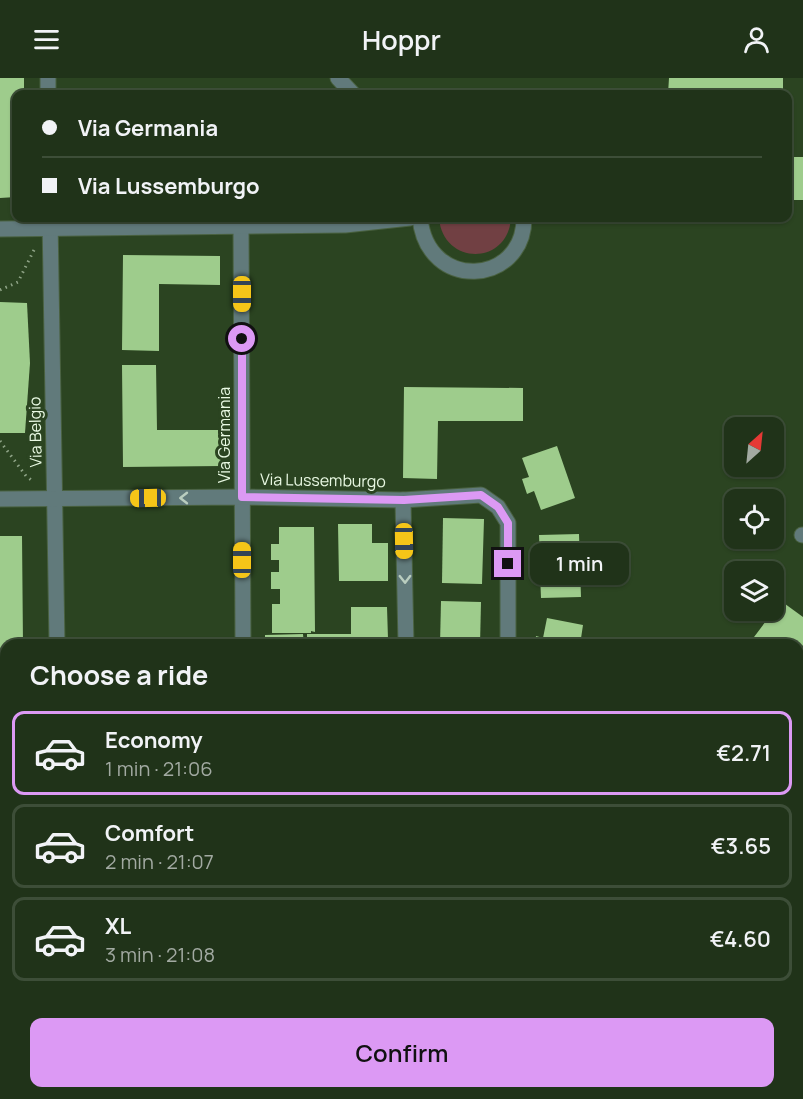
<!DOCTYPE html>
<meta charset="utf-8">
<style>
body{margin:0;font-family:Manrope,sans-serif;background:#2d3f26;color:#f1f3f6;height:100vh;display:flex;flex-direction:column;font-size:22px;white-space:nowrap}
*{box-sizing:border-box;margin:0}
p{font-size:20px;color:#a2aaa2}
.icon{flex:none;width:33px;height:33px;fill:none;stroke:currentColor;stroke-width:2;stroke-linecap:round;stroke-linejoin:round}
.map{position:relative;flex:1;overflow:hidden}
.side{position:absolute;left:0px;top:561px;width:804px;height:460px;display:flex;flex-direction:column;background:#203319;border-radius:18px 18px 0 0;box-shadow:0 2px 4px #0004,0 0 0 2px #3d4e38}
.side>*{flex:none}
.hud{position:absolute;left:12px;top:12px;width:780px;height:132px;border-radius:12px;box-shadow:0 2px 4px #0004,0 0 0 2px #3d4e38;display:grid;align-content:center;height:132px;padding:0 30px;background:#203319}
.needle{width:39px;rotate:27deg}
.controls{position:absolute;left:724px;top:339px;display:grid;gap:12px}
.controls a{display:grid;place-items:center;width:60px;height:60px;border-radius:12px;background:#203319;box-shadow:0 2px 4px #0004,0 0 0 2px #3d4e38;font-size:30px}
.end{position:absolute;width:27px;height:27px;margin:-14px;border:8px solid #dc99f4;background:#111;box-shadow:0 0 0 3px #111}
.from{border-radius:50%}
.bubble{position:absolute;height:42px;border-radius:12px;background:#203319;box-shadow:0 2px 4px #0004,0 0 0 2px #3d4e38;font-size:20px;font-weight:600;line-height:42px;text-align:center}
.car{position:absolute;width:18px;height:36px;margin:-18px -9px;border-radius:8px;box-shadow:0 0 4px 2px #0007;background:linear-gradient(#f5c518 24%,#345 0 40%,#f5c518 0 76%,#345 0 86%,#f5c518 0)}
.hud b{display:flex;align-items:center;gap:21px;height:57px;font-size:22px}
.hud b+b{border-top:2px solid #3d4e38}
.hud i{width:15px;height:15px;background:#f1f3f6}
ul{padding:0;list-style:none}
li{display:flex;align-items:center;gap:18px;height:84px;margin:0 12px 9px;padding:0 18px;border:3px solid #3d4e38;border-radius:12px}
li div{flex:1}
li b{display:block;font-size:22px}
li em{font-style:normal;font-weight:600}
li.current{border-color:#dc99f4}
li>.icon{width:54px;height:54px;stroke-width:1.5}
h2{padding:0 30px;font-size:27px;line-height:72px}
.cta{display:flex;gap:12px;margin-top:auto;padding:12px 30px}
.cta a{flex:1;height:69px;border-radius:12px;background:#dc99f4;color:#111;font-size:24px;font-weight:600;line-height:69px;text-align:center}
header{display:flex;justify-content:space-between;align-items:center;height:78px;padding:0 30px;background:#203319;font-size:27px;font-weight:600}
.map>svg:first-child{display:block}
</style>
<header><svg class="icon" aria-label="menu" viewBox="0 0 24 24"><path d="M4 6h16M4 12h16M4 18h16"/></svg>Hoppr<svg class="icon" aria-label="person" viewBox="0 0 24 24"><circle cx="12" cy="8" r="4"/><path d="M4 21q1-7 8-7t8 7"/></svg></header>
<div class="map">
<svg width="803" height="1021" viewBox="0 0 803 1021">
<rect width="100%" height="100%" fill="#2b4421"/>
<!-- green -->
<g fill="#714043">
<path d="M439,140H511C508,188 443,188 439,140Z"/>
<polygon points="0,629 6,629 6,805 0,799"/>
<polygon points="102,1016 169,1016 164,1021 108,1021"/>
</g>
<!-- building -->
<g fill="#9ecc8c">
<polygon points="0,0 24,0 24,16 16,16 16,119 0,120"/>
<polygon points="669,0 783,0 783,16 668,16"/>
<rect x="788" y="79" width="15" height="43"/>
<polygon points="123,177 220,178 220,207 159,206 159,273 122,272"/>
<polygon points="0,224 27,225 30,285 25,355 0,355"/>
<polygon points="122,287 156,287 157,352 222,352 222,388 123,389"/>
<polygon points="404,309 523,310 523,343 438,343 437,401 403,400"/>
<polygon points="557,368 575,420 541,432 534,413 527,416 522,401 529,399 522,380"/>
<polygon points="443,440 484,441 482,506 442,505"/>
<polygon points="338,446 372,446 372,465 388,465 388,503 339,503"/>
<polygon points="279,449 314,449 315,554 311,553 311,555 272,555 272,526 280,526 280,511 271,511 271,494 279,494 279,482 271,482 271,466 279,466"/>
<polygon points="579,456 581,519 541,520 540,495 535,495 534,481 540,481 539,457"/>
<polygon points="0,458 22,458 23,567 6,567 6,587 0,587"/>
<polygon points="441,523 481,524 480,567 440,567"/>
<polygon points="781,523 803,539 803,567 798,573 798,567 748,567"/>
<polygon points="351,529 387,529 388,561 381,561 381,567 307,567 307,556 351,556"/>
<polygon points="547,540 583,547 580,567 535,567 536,558 543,560"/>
<polygon points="303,556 304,567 265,567 265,557"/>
<polygon points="798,695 803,698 803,708 798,715"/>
<polygon points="0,936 6,941 6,975 0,982"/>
<polygon points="35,1016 57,1016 63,1021 30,1021"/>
<polygon points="348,1016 363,1016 371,1021 344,1021"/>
<polygon points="449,1016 480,1016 481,1017 477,1021 455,1021"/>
</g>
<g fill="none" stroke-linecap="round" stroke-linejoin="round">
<defs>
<g id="minor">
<polyline points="48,0 48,16"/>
<polyline points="338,0 353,16"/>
<polyline points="50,140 57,567"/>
<path d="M420,140C427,214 524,208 524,140"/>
<polyline points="241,148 243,567"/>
<polyline points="0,151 345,147 410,140"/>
<polyline points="0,421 242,419 403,422 481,417 498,429 508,445 508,567"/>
<polyline points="403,422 406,567"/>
<polyline points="802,457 803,457"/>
<polyline points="0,614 6,614"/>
<polyline points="798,622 803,614"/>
<polyline points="798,769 803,773"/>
<polyline points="198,1021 202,1016"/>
</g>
</defs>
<!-- minor casing -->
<use href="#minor" stroke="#496140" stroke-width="17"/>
<!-- path -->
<g stroke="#8fa487" stroke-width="3" stroke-dasharray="1.5 4.5" stroke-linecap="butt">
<polyline points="0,212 18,204 34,172"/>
<polyline points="0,363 26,398 34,404"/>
<polyline points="0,665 6,666"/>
<polyline points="0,778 6,778"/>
<polyline points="497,1021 498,1016"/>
</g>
<!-- minor -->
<use href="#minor" stroke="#617a7b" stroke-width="15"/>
</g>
<!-- one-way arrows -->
<defs><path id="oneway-chevron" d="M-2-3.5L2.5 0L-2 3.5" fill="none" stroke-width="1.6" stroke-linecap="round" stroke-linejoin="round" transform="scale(1.5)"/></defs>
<g stroke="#b9cdbf">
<use href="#oneway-chevron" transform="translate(184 420) rotate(180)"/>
<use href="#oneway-chevron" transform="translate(405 501) rotate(89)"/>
</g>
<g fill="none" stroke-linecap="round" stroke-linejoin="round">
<!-- route -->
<polyline stroke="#dc99f4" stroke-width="8" points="242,261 242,419 404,422 481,417 498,429 508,445 508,486"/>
</g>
<g text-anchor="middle" stroke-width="6" stroke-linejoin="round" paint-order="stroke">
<!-- street labels -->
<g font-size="16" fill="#e9f9e3" stroke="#2b4421">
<text transform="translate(35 354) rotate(-91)" y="6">Via Belgio</text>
<text transform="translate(224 357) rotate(-90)" y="6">Via Germania</text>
<text transform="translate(323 402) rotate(1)" y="6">Via Lussemburgo</text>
</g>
</g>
</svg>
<div class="controls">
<a><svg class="needle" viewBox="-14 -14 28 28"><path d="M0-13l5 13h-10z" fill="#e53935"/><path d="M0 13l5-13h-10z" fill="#a2aaa2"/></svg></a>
<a><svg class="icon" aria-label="locate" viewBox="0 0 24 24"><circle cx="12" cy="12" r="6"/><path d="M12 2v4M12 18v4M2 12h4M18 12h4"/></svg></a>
<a><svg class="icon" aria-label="layers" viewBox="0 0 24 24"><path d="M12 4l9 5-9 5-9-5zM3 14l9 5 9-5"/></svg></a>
</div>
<i class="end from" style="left:242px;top:261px"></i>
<i class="end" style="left:508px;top:486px"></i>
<div class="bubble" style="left:530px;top:465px;width:99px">1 min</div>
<i class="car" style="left:242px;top:216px;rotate:180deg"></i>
<i class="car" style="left:148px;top:420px;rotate:269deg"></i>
<i class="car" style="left:404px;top:463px;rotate:179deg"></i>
<i class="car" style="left:242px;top:482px;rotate:0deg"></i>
<div class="hud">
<b><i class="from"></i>Via Germania</b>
<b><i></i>Via Lussemburgo</b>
</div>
<section class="side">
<h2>Choose a ride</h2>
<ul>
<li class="current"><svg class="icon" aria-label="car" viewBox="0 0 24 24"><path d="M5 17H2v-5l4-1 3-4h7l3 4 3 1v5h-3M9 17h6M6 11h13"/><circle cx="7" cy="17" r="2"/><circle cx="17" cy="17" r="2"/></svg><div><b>Economy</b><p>1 min · 21:06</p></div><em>€2.71</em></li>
<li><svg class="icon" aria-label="car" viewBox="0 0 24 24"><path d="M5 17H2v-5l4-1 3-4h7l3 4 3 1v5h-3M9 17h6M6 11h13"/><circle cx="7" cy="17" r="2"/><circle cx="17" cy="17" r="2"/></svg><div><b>Comfort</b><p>2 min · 21:07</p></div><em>€3.65</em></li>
<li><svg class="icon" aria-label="car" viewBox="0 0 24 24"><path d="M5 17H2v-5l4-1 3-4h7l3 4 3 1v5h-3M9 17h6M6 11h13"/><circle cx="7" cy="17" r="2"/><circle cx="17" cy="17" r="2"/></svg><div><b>XL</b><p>3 min · 21:08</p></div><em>€4.60</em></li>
</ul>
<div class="cta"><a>Confirm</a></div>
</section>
</div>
